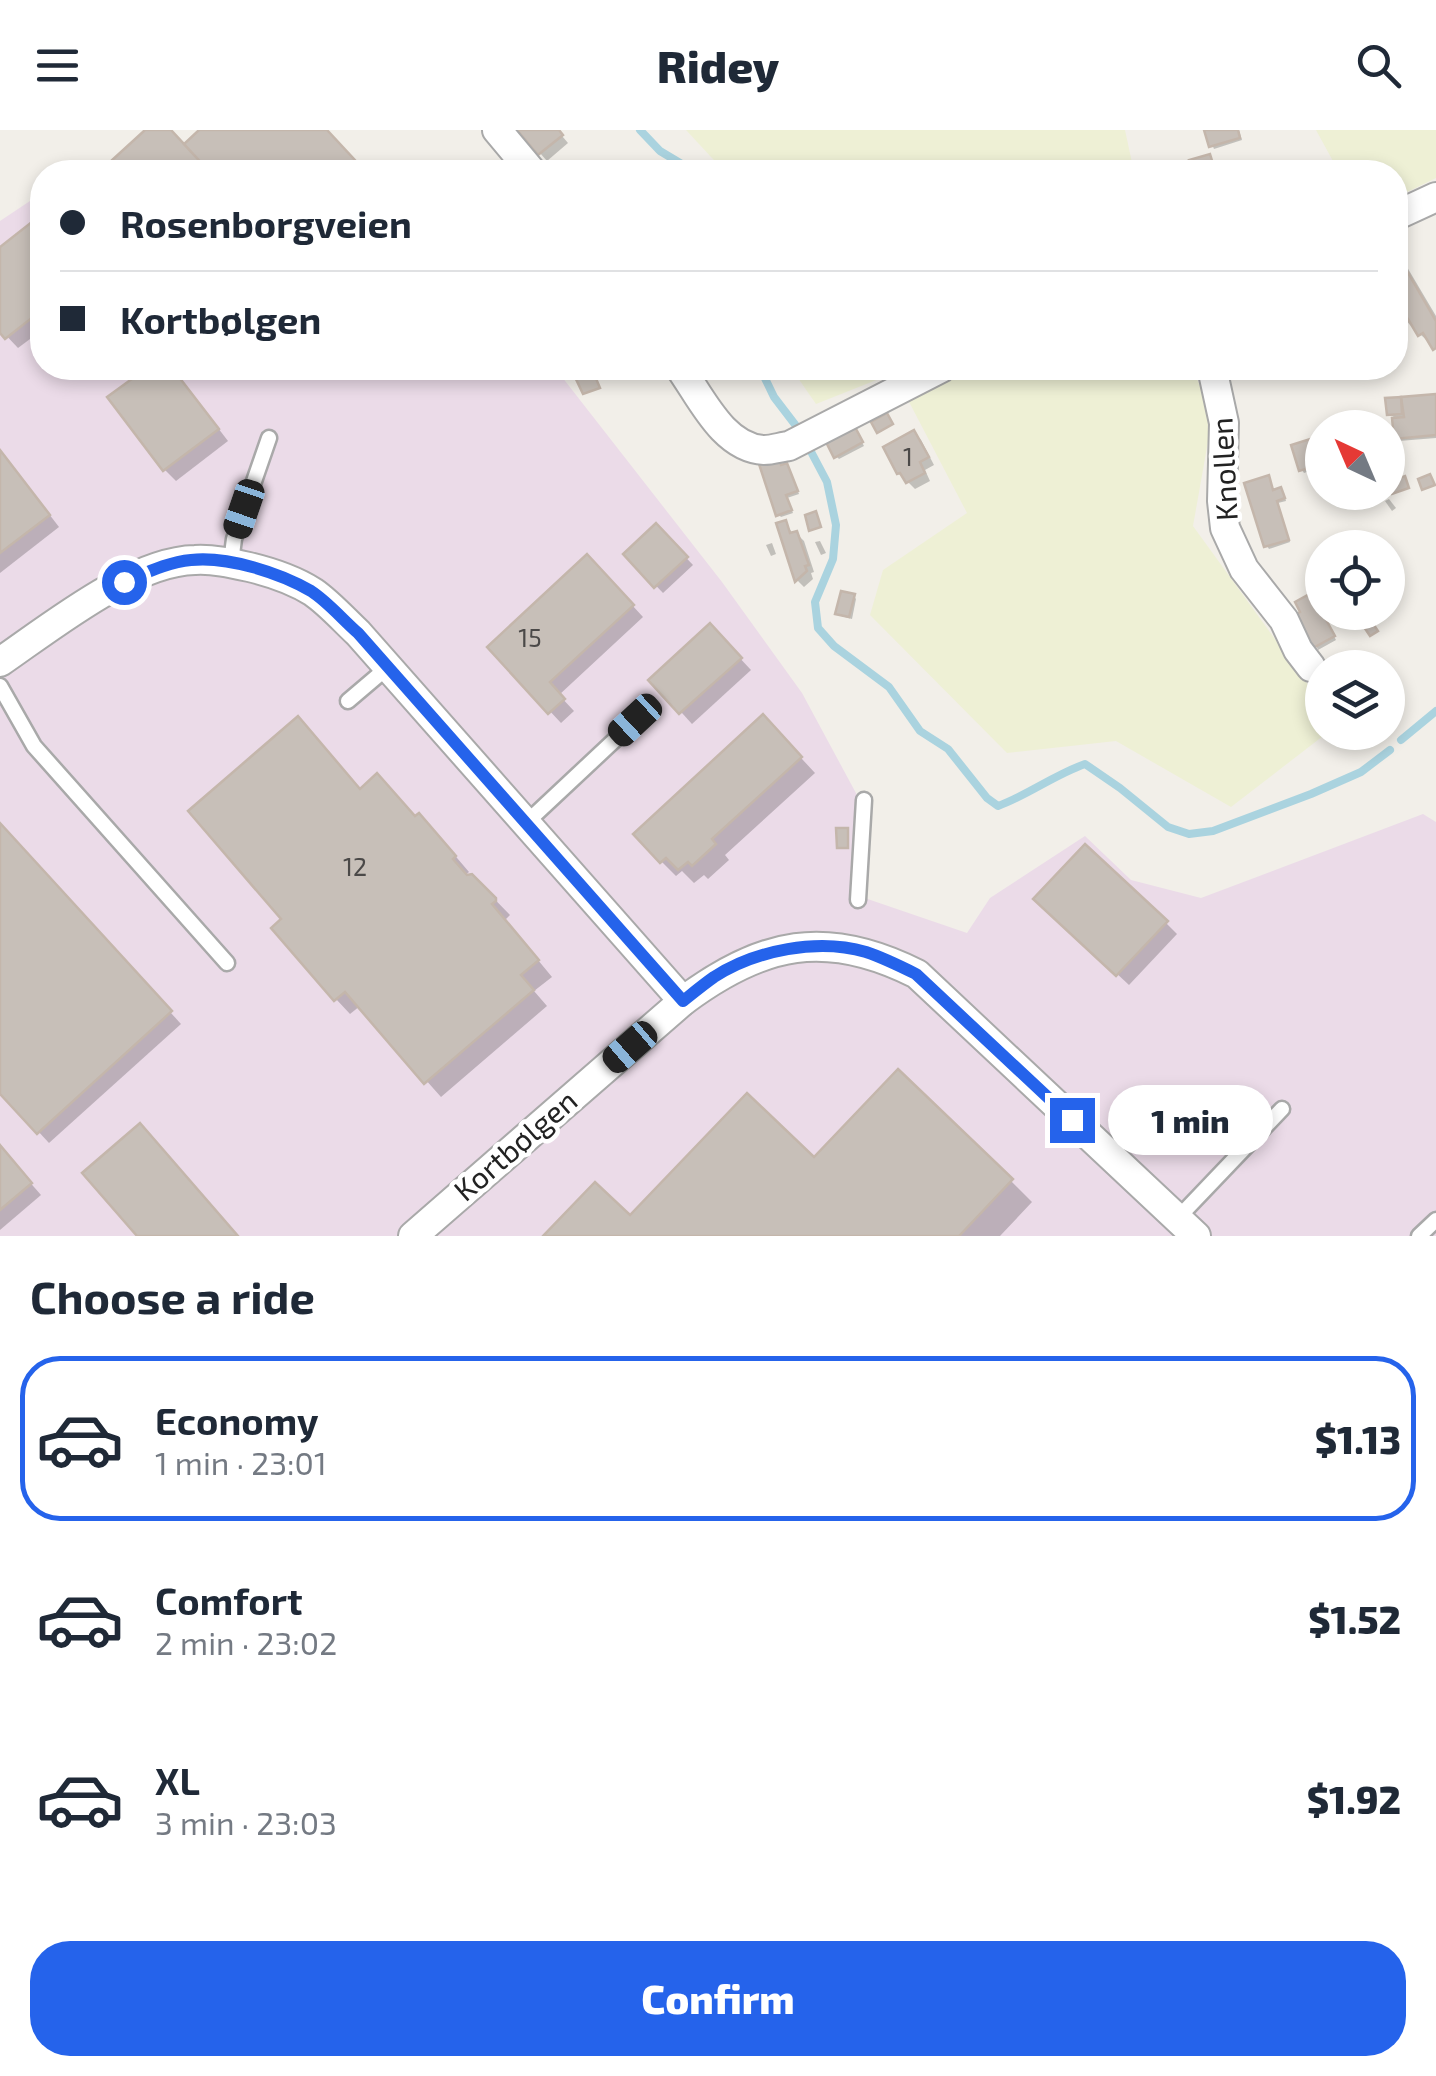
<!DOCTYPE html>
<meta charset="utf-8">
<style>
body{margin:0;font-family:"Exo 2",sans-serif;background:#f2f2f3;color:#1f2937;height:100vh;display:flex;flex-direction:column;font-size:38px;white-space:nowrap}
*{box-sizing:border-box;margin:0}
p{font-size:32px;color:#747a83}
.icon{flex:none;width:55px;height:55px;fill:none;stroke:currentColor;stroke-width:2;stroke-linecap:round;stroke-linejoin:round}
.map{position:relative;height:1106px;overflow:hidden}
.drawer{display:flex;flex-direction:column;background:#fff;flex:1}
.drawer>*{flex:none}
.top-card{position:absolute;left:30px;top:30px;width:1378px;height:220px;border-radius:40px;box-shadow:0 5px 15px #0003;display:grid;align-content:center;height:220px;padding:0 30px;background:#fff}
.needle{width:65px;rotate:316deg}
.buttons{position:absolute;left:1305px;top:280px;display:grid;gap:20px}
.buttons a{display:grid;place-items:center;width:100px;height:100px;border-radius:50%;background:#fff;box-shadow:0 5px 15px #0003;font-size:50px}
.end{position:absolute;width:45px;height:45px;margin:-22px;border:12px solid #2563eb;background:#fff;box-shadow:0 0 0 5px #fff}
.from{border-radius:50%}
.bubble{position:absolute;height:70px;border-radius:35px;background:#fff;box-shadow:0 5px 15px #0003;font-size:32px;font-weight:800;line-height:70px;text-align:center}
.car{position:absolute;width:30px;height:60px;margin:-30px -15px;border-radius:12px;box-shadow:0 0 8px 2px #0007;background:linear-gradient(#222 24%,#8ab4d8 0 40%,#222 0 76%,#8ab4d8 0 86%,#222 0)}
.top-card b{display:flex;align-items:center;gap:35px;height:95px;font-size:38px}
.top-card b+b{border-top:2px solid #e0e1e3}
.top-card i{width:25px;height:25px;background:#1f2937}
ul{padding:0;list-style:none}
li{display:flex;align-items:center;gap:30px;height:165px;margin:0 20px 15px;padding:0 10px;border:5px solid transparent;border-radius:40px}
li div{flex:1}
li b{display:block;font-size:38px}
li em{font-style:normal;font-weight:800}
li.active{border-color:#2563eb}
li>.icon{width:90px;height:90px;stroke-width:1.5}
h2{padding:0 30px;font-size:45px;line-height:120px}
.action{display:flex;gap:20px;margin-top:auto;padding:20px 30px}
.action a{flex:1;height:115px;border-radius:40px;background:#2563eb;color:#fff;font-size:40px;font-weight:800;line-height:115px;text-align:center}
header{display:flex;justify-content:space-between;align-items:center;height:130px;padding:0 30px;background:#fff;font-size:45px;font-weight:800}
.map>svg:first-child{display:block}
</style>
<header><svg class="icon" aria-label="menu" viewBox="0 0 24 24"><path d="M4 6h16M4 12h16M4 18h16"/></svg>Ridey<svg class="icon" aria-label="search" viewBox="0 0 24 24"><circle cx="10" cy="10" r="6"/><path d="M15 15l6 6"/></svg></header>
<div class="map">
<svg width="1436" height="1106" viewBox="0 0 1436 1106">
<rect width="100%" height="100%" fill="#f2efe9"/>
<!-- industrial -->
<polygon fill="#ebdbe8" points="42,63 42,238 555,238 722,452 802,563 857,665 853,764 967,803 990,768 1085,706 1131,750 1201,768 1423,684 1436,692 1436,1106 0,1106 0,91"/>
<!-- farmland -->
<g fill="#eef0d5">
<polygon points="686,0 1125,0 1134,42 725,42"/>
<polygon points="1316,0 1436,0 1436,48 1395,68 1395,42 1339,42"/>
<polygon points="791,238 1193,238 1212,289 1193,396 1322,574 1322,602 1327,603 1231,677 1116,611 1007,623 870,485 883,440 967,383 894,243 816,274"/>
</g>
<!-- shadow -->
<g fill="#0003">
<polygon points="149,0 169,0 184,17 203,0 325,0 363,42 102,42"/>
<polygon points="520,0 557,0 568,13 547,31"/>
<polygon points="1206,0 1239,0 1242,10 1214,19"/>
<polygon points="1209,27 1215,40 1196,42 1192,31"/>
<polygon points="42,87 42,200 18,218 0,199 0,120"/>
<polygon points="1395,126 1407,137 1436,186 1436,219 1405,190 1400,183 1395,187"/>
<polygon points="151,238 172,238 228,311 176,351 165,340 110,268"/>
<polygon points="1436,266 1436,308 1399,311 1396,308 1394,287 1389,284 1388,271"/>
<polygon points="857,303 864,316 839,329 836,326"/>
<polygon points="914,303 921,310 934,335 925,340 930,351 915,359 899,343"/>
<polygon points="1320,309 1322,312 1322,337 1304,343 1302,340"/>
<polygon points="0,320 59,397 0,443"/>
<polygon points="778,330 782,337 787,336 789,338 799,364 787,368 793,383 781,387 779,385"/>
<polygon points="1268,348 1274,362 1281,360 1284,363 1286,371 1278,373 1290,412 1269,419 1267,416"/>
<polygon points="1389,369 1396,378 1392,381 1385,371"/>
<polygon points="785,393 794,405 797,404 804,411 814,442 811,443 813,449 804,457 798,451 779,395"/>
<polygon points="656,396 693,435 663,463 626,424"/>
<polygon points="820,411 826,423 821,425 815,412"/>
<polygon points="772,413 776,424 771,426 766,415"/>
<polygon points="598,438 643,487 559,565 574,581 561,593 490,517"/>
<polygon points="1322,460 1322,482 1338,482 1325,490 1336,510 1318,520 1298,473"/>
<polygon points="854,466 856,469 852,489 841,486 838,483"/>
<polygon points="721,508 751,540 692,594 652,550"/>
<polygon points="777,602 815,643 725,725 729,730 708,749 704,745 694,753 682,741 676,746 661,731"/>
<polygon points="361,661 416,689 434,701 469,742 459,750 472,746 510,785 505,790 552,847 534,861 547,876 441,967 360,876 350,884 336,869 285,789"/>
<polygon points="0,695 181,894 49,1013 0,960"/>
<polygon points="1037,769 1166,793 1177,804 1129,855"/>
<polygon points="0,1018 41,1065 0,1100"/>
<polygon points="814,1031 1011,1051 1032,1072 1000,1106 547,1106 630,1089"/>
</g>
<g fill="none" stroke-linecap="round" stroke-linejoin="round">
<!-- stream -->
<g stroke="#aad3df" stroke-width="8">
<polyline points="640,0 660,21 695,42"/>
<polyline points="760,238 774,267 800,301"/>
<path d="M808,316L827,352L836,395L833,429L815,472L818,498L834,516L889,557L920,601L948,619L987,668L998,676C1028,665 1054,645 1085,634L1120,658L1168,697L1189,704L1213,701L1311,664L1361,642L1390,620"/>
<polyline points="1401,610 1436,581"/>
</g>
</g>
<!-- building -->
<g fill="#c7bfb8" stroke="#c4b6ab" stroke-width="2.5">
<polygon points="145,0 171,0 210,42 99,42"/>
<polygon points="199,0 327,0 366,42 210,42 184,14"/>
<polygon points="517,0 559,0 563,5 538,25"/>
<polygon points="1204,0 1238,0 1240,8 1209,17"/>
<polygon points="1210,24 1214,37 1193,42 1189,30"/>
<polygon points="42,84 42,180 5,209 0,203 0,117"/>
<polygon points="1396,122 1436,191 1436,218 1433,220 1423,203 1418,206 1408,189 1403,192 1395,179"/>
<polygon points="147,238 172,238 219,299 163,341 107,267"/>
<polygon points="592,239 600,258 583,264 575,247"/>
<polygon points="1436,264 1436,305 1394,309 1392,288 1404,287 1401,267"/>
<polygon points="1401,267 1402,284 1387,285 1385,268"/>
<polygon points="887,283 893,294 877,303 871,292"/>
<polygon points="855,297 863,312 834,328 826,312"/>
<polygon points="914,300 929,327 920,332 925,343 906,353 900,343 897,344 883,317"/>
<polygon points="1320,306 1322,334 1299,341 1291,315"/>
<polygon points="0,320 50,385 0,423"/>
<polygon points="778,327 781,335 787,333 798,361 786,365 792,380 776,386 759,334"/>
<polygon points="1430,344 1435,355 1422,360 1418,349"/>
<polygon points="1269,345 1273,360 1281,357 1285,368 1277,371 1289,410 1264,417 1244,353"/>
<polygon points="1405,346 1409,358 1392,364 1388,352"/>
<polygon points="816,381 821,397 809,401 805,385"/>
<polygon points="786,390 790,403 797,401 809,435 805,436 807,441 795,452 776,393"/>
<polygon points="656,393 688,427 654,458 623,424"/>
<polygon points="587,424 634,475 550,552 565,569 548,584 487,517"/>
<polygon points="1322,457 1322,482 1331,482 1324,486 1335,506 1313,518 1295,485 1300,482 1295,472"/>
<polygon points="841,461 855,464 849,487 835,484"/>
<polygon points="1366,483 1378,501 1370,506 1358,488"/>
<polygon points="710,493 742,528 679,584 648,550"/>
<polygon points="763,584 802,627 712,709 716,714 692,736 688,732 678,740 666,728 660,733 633,704"/>
<polygon points="298,586 360,659 377,643 415,686 419,683 456,726 453,729 467,745 472,744 496,768 496,771 492,774 539,830 521,845 534,860 424,954 345,862 334,871 271,798 281,789 188,681"/>
<polygon points="0,693 172,881 37,1004 0,964"/>
<polygon points="836,698 848,698 848,718 837,718"/>
<polygon points="1085,714 1168,791 1116,846 1033,769"/>
<polygon points="898,939 1013,1049 959,1106 543,1106 595,1052 630,1085 747,963 814,1027"/>
<polygon points="140,993 238,1106 137,1106 82,1043"/>
<polygon points="0,1015 32,1053 0,1080"/>
</g>
<g fill="none" stroke-linecap="round" stroke-linejoin="round">
<defs>
<g id="lane">
<polyline points="231,432 234,409 269,308"/>
<polyline points="0,556 34,616 227,833"/>
<polyline points="348,571 388,537"/>
<polyline points="525,694 635,591"/>
<polyline points="858,770 864,670"/>
<polyline points="1177,1089 1282,979"/>
<polyline points="1419,1106 1436,1090"/>
</g>
<g id="street">
<polyline points="497,0 532,42"/>
<polyline points="1395,86 1436,67"/>
<path d="M680,238C701,267 723,318 764,320C772,320 781,317 789,316L941,238"/>
<polyline points="1212,238 1224,293 1222,371 1225,398 1244,439 1284,490 1298,520 1311,537"/>
<path d="M0,532C51,497 133,431 195,430C213,429 231,433 249,437C270,442 294,450 313,462C329,473 344,490 358,503L683,871"/>
<path d="M413,1106L683,871C762,812 826,798 917,844L1196,1106"/>
</g>
</defs>
<!-- lane casing -->
<use href="#lane" stroke="#a9a9a9" stroke-width="19"/>
<!-- street casing -->
<use href="#street" stroke="#a9a9a9" stroke-width="32"/>
<!-- lane -->
<use href="#lane" stroke="#fff" stroke-width="14"/>
<!-- street -->
<use href="#street" stroke="#fff" stroke-width="28"/>
</g>
<g fill="none" stroke-linecap="round" stroke-linejoin="round">
<!-- route -->
<path stroke="#2563eb" stroke-width="12" d="M124,452C146,443 168,432 191,430C228,426 280,443 311,461C328,472 343,490 358,503L683,871C693,863 704,854 714,847C756,820 818,808 866,822C884,828 900,836 916,844L1072,990"/>
</g>
<g text-anchor="middle" stroke-width="9" stroke-linejoin="round" paint-order="stroke">
<!-- number labels -->
<g font-size="25" fill="#4b4948">
<text x="908" y="336">1</text>
<text x="530" y="517">15</text>
<text x="355" y="746">12</text>
</g>
<!-- street labels -->
<g font-size="30" fill="#222" stroke="#fff">
<text transform="translate(1225 339) rotate(-93)" y="10">Knollen</text>
<text transform="translate(516 1016) rotate(-41)" y="10">Kortbølgen</text>
</g>
</g>
</svg>
<div class="buttons">
<a><svg class="needle" viewBox="-14 -14 28 28"><path d="M0-13l5 13h-10z" fill="#e53935"/><path d="M0 13l5-13h-10z" fill="#747a83"/></svg></a>
<a><svg class="icon" aria-label="locate" viewBox="0 0 24 24"><circle cx="12" cy="12" r="6"/><path d="M12 2v4M12 18v4M2 12h4M18 12h4"/></svg></a>
<a><svg class="icon" aria-label="layers" viewBox="0 0 24 24"><path d="M12 4l9 5-9 5-9-5zM3 14l9 5 9-5"/></svg></a>
</div>
<i class="end from" style="left:124px;top:452px"></i>
<i class="end" style="left:1072px;top:990px"></i>
<div class="bubble" style="left:1108px;top:955px;width:165px">1 min</div>
<i class="car" style="left:244px;top:379px;rotate:199deg"></i>
<i class="car" style="left:635px;top:590px;rotate:227deg"></i>
<i class="car" style="left:630px;top:917px;rotate:229deg"></i>
<div class="top-card">
<b><i class="from"></i>Rosenborgveien</b>
<b><i></i>Kortbølgen</b>
</div>
</div>
<section class="drawer">
<h2>Choose a ride</h2>
<ul>
<li class="active"><svg class="icon" aria-label="car" viewBox="0 0 24 24"><path d="M5 17H2v-5l4-1 3-4h7l3 4 3 1v5h-3M9 17h6M6 11h13"/><circle cx="7" cy="17" r="2"/><circle cx="17" cy="17" r="2"/></svg><div><b>Economy</b><p>1 min · 23:01</p></div><em>$1.13</em></li>
<li><svg class="icon" aria-label="car" viewBox="0 0 24 24"><path d="M5 17H2v-5l4-1 3-4h7l3 4 3 1v5h-3M9 17h6M6 11h13"/><circle cx="7" cy="17" r="2"/><circle cx="17" cy="17" r="2"/></svg><div><b>Comfort</b><p>2 min · 23:02</p></div><em>$1.52</em></li>
<li><svg class="icon" aria-label="car" viewBox="0 0 24 24"><path d="M5 17H2v-5l4-1 3-4h7l3 4 3 1v5h-3M9 17h6M6 11h13"/><circle cx="7" cy="17" r="2"/><circle cx="17" cy="17" r="2"/></svg><div><b>XL</b><p>3 min · 23:03</p></div><em>$1.92</em></li>
</ul>
<div class="action"><a>Confirm</a></div>
</section>
